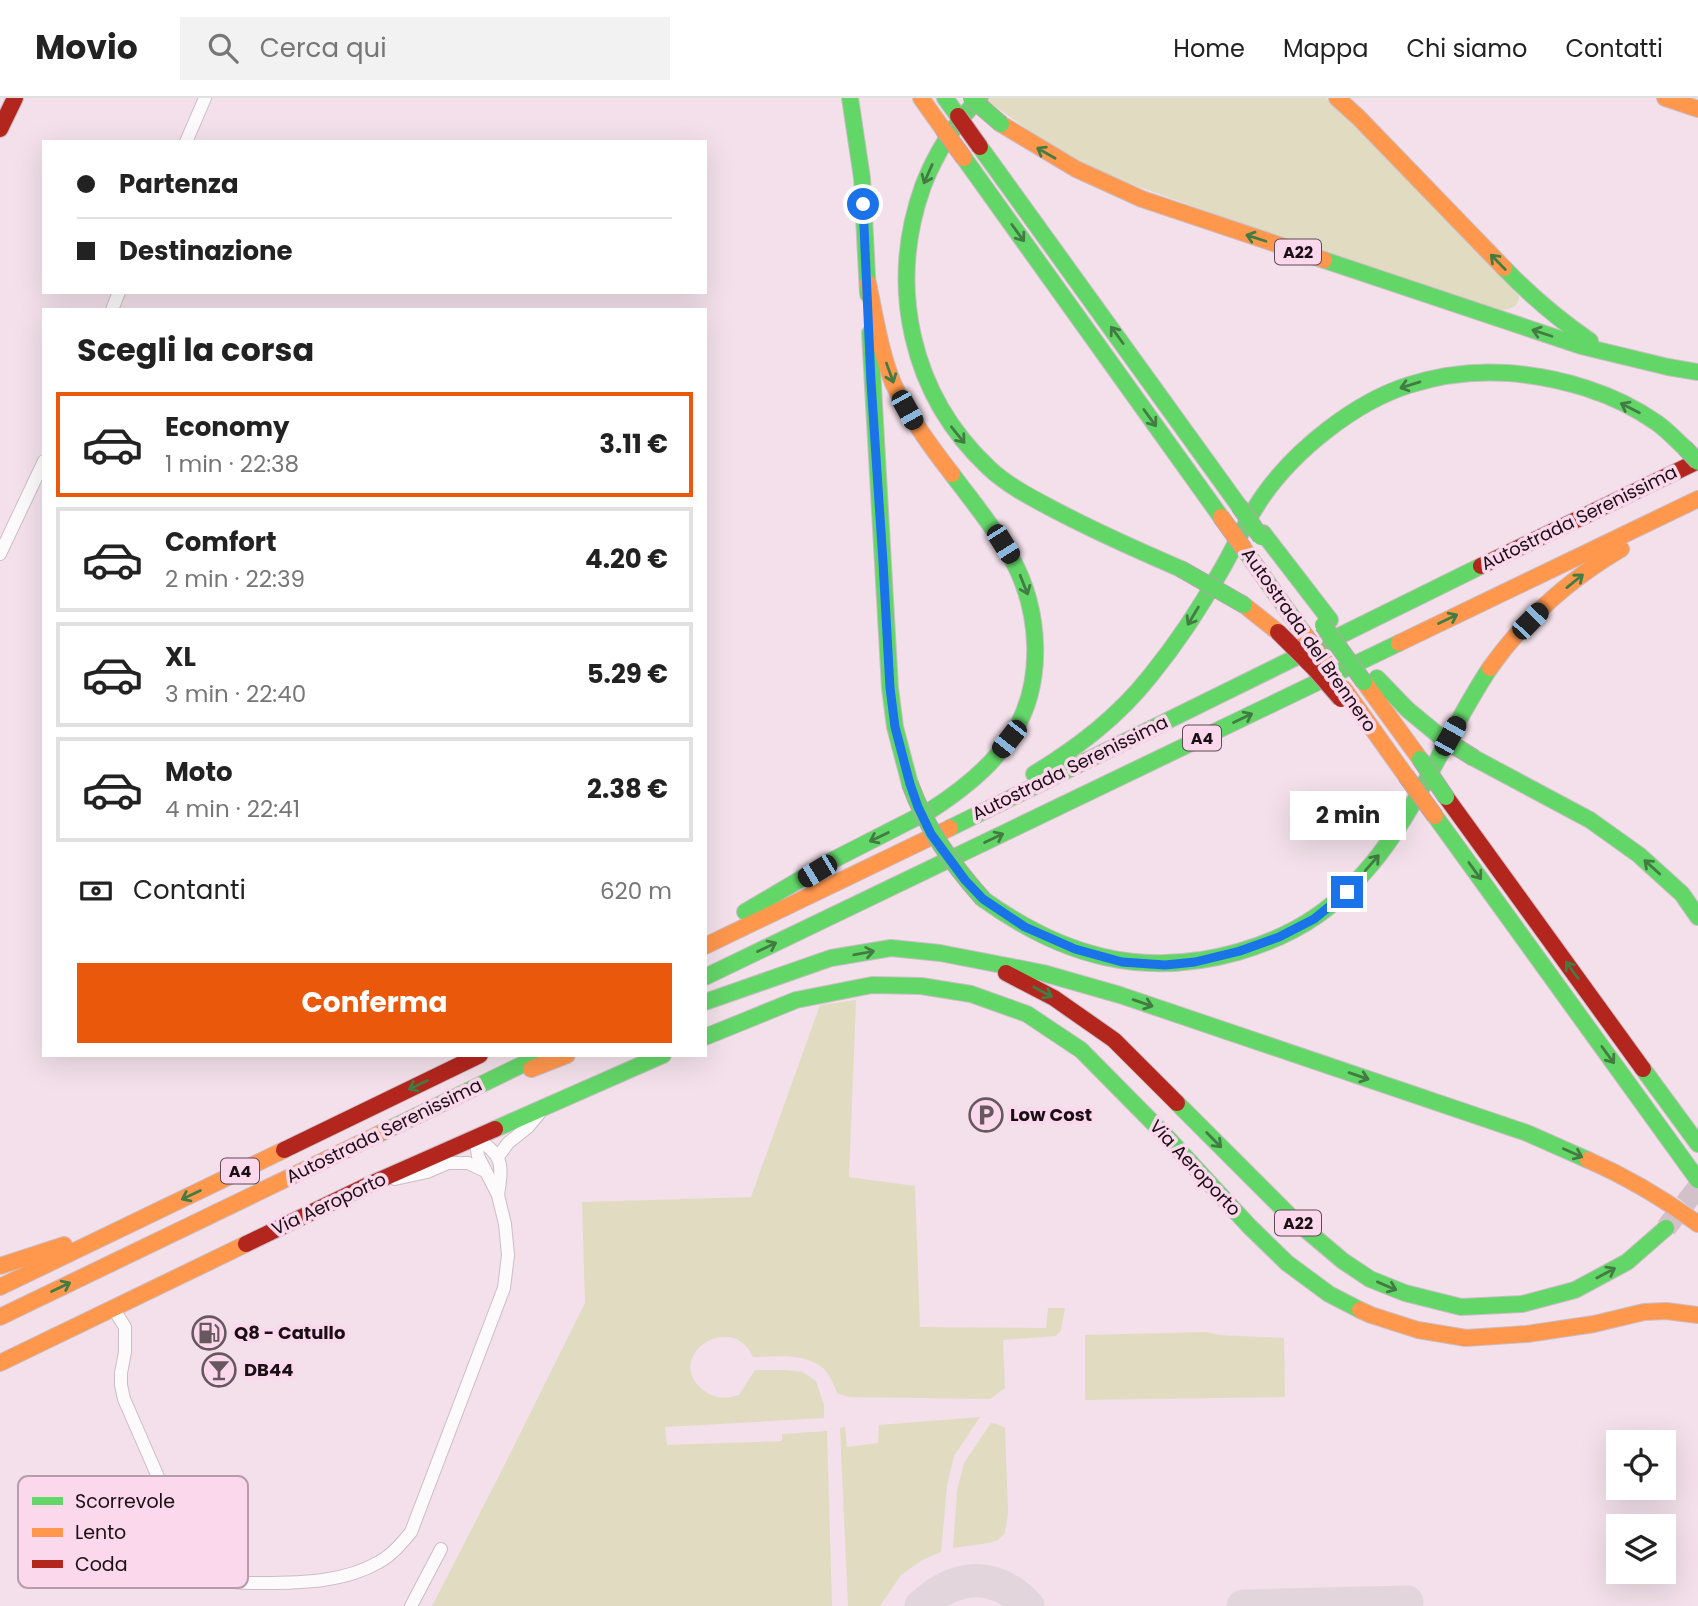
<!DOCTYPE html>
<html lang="it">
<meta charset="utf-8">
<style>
body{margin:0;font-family:Poppins,sans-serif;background:#f2f2f2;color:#222;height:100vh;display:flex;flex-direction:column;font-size:26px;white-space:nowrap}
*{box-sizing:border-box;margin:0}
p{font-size:23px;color:#767676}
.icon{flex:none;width:38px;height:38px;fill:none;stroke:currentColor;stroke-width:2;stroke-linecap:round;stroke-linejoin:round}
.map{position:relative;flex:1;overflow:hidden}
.sheet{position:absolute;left:42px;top:210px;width:665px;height:749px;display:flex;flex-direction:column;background:#fff;border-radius:0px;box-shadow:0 7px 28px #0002}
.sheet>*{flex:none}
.banner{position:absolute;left:42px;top:42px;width:665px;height:154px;border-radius:0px;box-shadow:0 7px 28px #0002;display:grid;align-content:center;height:154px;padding:0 35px;background:#fff}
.fabs{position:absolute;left:1606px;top:1332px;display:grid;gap:14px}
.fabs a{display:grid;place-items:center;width:70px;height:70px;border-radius:0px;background:#fff;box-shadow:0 7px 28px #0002;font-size:35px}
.end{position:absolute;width:32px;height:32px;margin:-16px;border:9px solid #1a73e8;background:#fff;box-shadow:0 0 0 4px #fff}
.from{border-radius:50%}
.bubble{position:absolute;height:49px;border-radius:0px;background:#fff;box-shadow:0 7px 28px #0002;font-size:23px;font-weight:700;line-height:49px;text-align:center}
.car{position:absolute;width:21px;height:42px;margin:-21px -10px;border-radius:9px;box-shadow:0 0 5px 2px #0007;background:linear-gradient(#222 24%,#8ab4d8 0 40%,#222 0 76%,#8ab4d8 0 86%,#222 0)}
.banner b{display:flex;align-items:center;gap:24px;height:66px;font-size:26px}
.banner b+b{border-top:2px solid #e0e0e0}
.banner i{width:18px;height:18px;background:#222}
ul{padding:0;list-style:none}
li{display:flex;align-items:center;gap:21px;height:105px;margin:0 14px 10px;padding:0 21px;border:4px solid #e0e0e0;border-radius:0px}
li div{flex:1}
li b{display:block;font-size:26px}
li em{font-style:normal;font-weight:700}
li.current{border-color:#ea580c}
li>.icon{width:63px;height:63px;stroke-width:1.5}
h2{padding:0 35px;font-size:32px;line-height:84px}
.pay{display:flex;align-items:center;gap:18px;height:77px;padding:0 35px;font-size:26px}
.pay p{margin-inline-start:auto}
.primary-button{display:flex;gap:14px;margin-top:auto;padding:14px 35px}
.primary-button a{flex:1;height:80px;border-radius:0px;background:#ea580c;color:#fff;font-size:28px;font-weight:700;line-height:80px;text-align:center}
header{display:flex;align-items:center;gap:42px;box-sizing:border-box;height:98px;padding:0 35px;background:#fff;border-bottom:2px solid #e0e0e0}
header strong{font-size:33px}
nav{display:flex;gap:38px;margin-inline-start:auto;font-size:24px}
.search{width:490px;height:63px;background:#f2f2f2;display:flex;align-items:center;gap:18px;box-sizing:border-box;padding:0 24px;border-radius:0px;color:#767676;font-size:26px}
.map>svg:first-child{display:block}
</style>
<header>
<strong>Movio</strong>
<div class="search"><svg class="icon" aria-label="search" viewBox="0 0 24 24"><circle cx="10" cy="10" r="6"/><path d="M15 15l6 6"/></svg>Cerca qui</div>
<nav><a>Home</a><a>Mappa</a><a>Chi siamo</a><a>Contatti</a></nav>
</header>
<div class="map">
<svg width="1698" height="1508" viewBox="0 0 1698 1508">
<rect width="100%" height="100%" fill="#f3e0ea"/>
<!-- green -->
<g fill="#e1dcc1">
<path d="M990,0H1326L1355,26L1519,198C1519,208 1512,211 1503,212L1367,171L1079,67L987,3Z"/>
<path d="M856,902L849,1079L915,1088L920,1229L1046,1230L1048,1210H1065L1061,1232L1056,1238L1003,1242L1005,1290L990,1301L850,1299L838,1296C834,1288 830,1277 824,1271C805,1254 776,1259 753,1259C732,1211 662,1259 703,1292C714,1301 726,1301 739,1297L755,1272H787L802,1274L816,1283L824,1307V1320L665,1329L667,1347L782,1343V1336L827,1333L832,1508H432L499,1378L585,1205L582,1104L751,1099L820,907Z"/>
<polygon points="1207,1234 1219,1237 1284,1240 1285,1299 1085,1302 1085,1237"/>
<polygon points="980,1319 954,1358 947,1388 941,1454 922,1462 901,1477 880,1508 848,1508 840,1330 845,1329 847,1349 878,1345 879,1327"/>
<polygon points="991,1325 997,1326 1005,1330 1008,1415 1005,1435 998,1442 989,1445 953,1450 957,1392 964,1365"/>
</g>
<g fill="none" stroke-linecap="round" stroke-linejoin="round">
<!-- taxiway -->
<g stroke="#e2d6dc" stroke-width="33">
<path d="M921,1508C956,1476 994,1472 1028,1508"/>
<polyline points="1243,1508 1407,1504"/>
</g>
<!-- highway-tunnel -->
<polyline stroke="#d3c1ca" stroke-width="21" stroke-dasharray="21 10" stroke-linecap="butt" points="1666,1130 1698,1089"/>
<defs>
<g id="street">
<polyline points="186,44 205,0"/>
<polyline points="112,212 119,194"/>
<polyline points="0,456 44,363"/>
<path d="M475,1040C503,1056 503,1066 498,1097"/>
<polyline points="498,1059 508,1045 528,1029 543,1011"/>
<polyline points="395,1081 427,1074 448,1065 468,1065 485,1073"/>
<path d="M113,1210L125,1229V1254L121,1275V1287L124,1301L189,1450C199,1464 209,1476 225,1482C236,1486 251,1485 263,1485C302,1485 345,1484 379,1464C392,1457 402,1445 411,1434L504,1190L508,1157L505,1126L498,1097L478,1058L475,1040"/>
<polyline points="411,1508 441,1451"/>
</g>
<g id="fast">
<polyline points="850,0 862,80 868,196"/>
<polyline points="945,0 958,18"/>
<path d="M980,0C954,25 936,55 923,88C887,189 911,297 989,370C1007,387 1030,399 1051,410C1094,433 1137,452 1181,471"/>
<polyline points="980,49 1239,408"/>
<polyline points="964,60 1221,419"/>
<polyline points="1324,162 1581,248 1668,269 1698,274"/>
<path d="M1504,170C1531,198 1558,221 1590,243"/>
<polyline points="870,235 890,590 895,629 910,686"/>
<polyline points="1263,435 1330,522"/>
<polyline points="1244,451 1302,533"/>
<polyline points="1377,580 1408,612 1442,640"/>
<polyline points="1474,660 1590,722 1639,757 1682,796 1698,819"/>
<path d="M1034,676C1078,649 1118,619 1151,577C1176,546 1199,512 1219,476C1234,451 1246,422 1263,398C1295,352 1355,304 1409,287C1440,277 1476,273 1508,275C1560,279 1615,295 1657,325C1667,332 1676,342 1685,350"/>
<polyline points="1435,718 1698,1082"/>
<polyline points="950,730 1481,468"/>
<path d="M983,801C1062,858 1142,881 1238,854C1300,836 1339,808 1379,757C1423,699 1450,630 1490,570"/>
<path d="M745,814L833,762L931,712C962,692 993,668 1012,637C1046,584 1040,511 1011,459C994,429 972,403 952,376"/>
<polyline points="705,879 1399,545"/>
<polyline points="705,904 831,860 891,850 940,855 1043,875 1120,897 1527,1035 1588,1062"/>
<polyline points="705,939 796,902 872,887 921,888 971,896 1027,916 1081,952 1166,1038 1249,1128 1287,1165 1329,1196 1360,1212"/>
<polyline points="1643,971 1698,1046"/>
<polyline points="1177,1005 1292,1120 1343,1163 1370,1181 1405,1195 1461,1209 1522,1206 1575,1192 1627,1164 1666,1130"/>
<polyline points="495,1031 663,957"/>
<polyline points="379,1036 542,957"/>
</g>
<g id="slow">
<polyline points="921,0 943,31"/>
<polyline points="1337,0 1358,19 1504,170"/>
<polyline points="1665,0 1698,11"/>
<polyline points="1001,26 1076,71 1142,101 1324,162"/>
<path d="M868,185C875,218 880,253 893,285C908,318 930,348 952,376"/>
<polyline points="1244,507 1278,534"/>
<polyline points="1399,545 1698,401"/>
<path d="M1490,570C1524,522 1570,481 1621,451"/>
<polyline points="1364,584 1420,661"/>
<polyline points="1344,591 1406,678"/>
<polyline points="705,848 950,730"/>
<polyline points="531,971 567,957"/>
<path d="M1588,1062C1627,1079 1664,1101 1698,1126"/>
<polyline points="0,1168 64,1147"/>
<polyline points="0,1189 284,1052"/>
<polyline points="1360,1212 1371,1217 1418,1232 1466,1240 1527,1236 1594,1226 1644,1214 1666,1213 1698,1217"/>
<polyline points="0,1219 379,1036"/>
<polyline points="0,1265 246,1146"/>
</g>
<g id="jam">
<polyline points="0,31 15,0"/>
<polyline points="1481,468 1698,363"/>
<polyline points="1446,699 1643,971"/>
<polyline points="1006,875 1054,900 1114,942 1177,1005"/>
<polyline points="284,1052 480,957"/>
<polyline points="246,1146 366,1088 495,1031"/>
</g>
</defs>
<!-- street casing -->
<use href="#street" stroke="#cbbdc5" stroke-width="14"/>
<!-- fast casing -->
<use href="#fast" stroke="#cbbdc5" stroke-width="18"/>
<!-- slow casing -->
<use href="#slow" stroke="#cbbdc5" stroke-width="18"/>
<!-- jam casing -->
<use href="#jam" stroke="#cbbdc5" stroke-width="18"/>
<!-- street -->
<use href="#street" stroke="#fdfafc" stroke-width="12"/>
<!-- fast -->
<use href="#fast" stroke="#63d668" stroke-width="16"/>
<!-- slow -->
<use href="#slow" stroke="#ff974d" stroke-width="16"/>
<!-- jam -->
<use href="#jam" stroke="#b3261e" stroke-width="16"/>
<defs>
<g id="fast-bridge">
<polyline points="971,0 1001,26"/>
<polyline points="1685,350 1698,364"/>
<polyline points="1239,408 1261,439"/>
<polyline points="1181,471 1244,507"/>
<polyline points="1323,527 1364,584"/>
<polyline points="1442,640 1474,660"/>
<polyline points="1420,661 1446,699"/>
<path d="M910,686C926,730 952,766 983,801"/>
</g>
<g id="slow-bridge">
<polyline points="943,31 964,60"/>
<polyline points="1221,419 1244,451"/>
<polyline points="1302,533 1330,571"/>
<polyline points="1406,678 1435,718"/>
</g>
<g id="jam-bridge">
<polyline points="958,18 980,49"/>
<polyline points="1278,534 1314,570 1341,601"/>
</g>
</defs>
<!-- fast-bridge casing -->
<use href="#fast-bridge" stroke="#baa1b0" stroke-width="18" stroke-linecap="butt"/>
<!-- slow-bridge casing -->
<use href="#slow-bridge" stroke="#baa1b0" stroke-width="18" stroke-linecap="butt"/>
<!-- jam-bridge casing -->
<use href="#jam-bridge" stroke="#baa1b0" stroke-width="18" stroke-linecap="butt"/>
<!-- fast-bridge -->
<use href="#fast-bridge" stroke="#63d668" stroke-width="16"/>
<!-- slow-bridge -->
<use href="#slow-bridge" stroke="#ff974d" stroke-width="16"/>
<!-- jam-bridge -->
<use href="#jam-bridge" stroke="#b3261e" stroke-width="16"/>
</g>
<!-- one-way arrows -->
<defs><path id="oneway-shaft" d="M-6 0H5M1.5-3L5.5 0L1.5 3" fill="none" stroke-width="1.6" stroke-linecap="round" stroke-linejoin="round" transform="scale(1.75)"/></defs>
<g stroke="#437c43">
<use href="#oneway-shaft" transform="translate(1046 55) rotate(-150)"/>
<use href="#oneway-shaft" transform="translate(928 76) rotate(114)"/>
<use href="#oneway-shaft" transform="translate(1018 135) rotate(54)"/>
<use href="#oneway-shaft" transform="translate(1256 140) rotate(-162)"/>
<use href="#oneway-shaft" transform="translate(1498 164) rotate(-134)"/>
<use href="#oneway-shaft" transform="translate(1542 235) rotate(-162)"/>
<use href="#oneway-shaft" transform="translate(1117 237) rotate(-126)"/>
<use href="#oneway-shaft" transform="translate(890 275) rotate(70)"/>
<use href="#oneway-shaft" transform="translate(1410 287) rotate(163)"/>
<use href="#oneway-shaft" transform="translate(1630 310) rotate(-153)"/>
<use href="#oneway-shaft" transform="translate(1150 320) rotate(54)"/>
<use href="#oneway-shaft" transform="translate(958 337) rotate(51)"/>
<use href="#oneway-shaft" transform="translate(1575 483) rotate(-39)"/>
<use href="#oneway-shaft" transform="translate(1024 487) rotate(68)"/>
<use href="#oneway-shaft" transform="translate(1193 518) rotate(121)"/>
<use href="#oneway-shaft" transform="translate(1448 521) rotate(-26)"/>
<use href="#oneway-shaft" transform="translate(1243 620) rotate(-26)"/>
<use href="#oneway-shaft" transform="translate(879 739) rotate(154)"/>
<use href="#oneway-shaft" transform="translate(994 740) rotate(-26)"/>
<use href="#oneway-shaft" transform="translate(1372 765) rotate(-49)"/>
<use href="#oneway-shaft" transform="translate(1652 769) rotate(-138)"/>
<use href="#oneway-shaft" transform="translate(1475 773) rotate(54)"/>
<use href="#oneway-shaft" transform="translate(767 849) rotate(-26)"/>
<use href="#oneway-shaft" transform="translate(864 855) rotate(-10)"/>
<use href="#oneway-shaft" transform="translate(1572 872) rotate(-126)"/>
<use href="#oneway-shaft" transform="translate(1043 894) rotate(28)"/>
<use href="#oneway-shaft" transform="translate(1143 905) rotate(19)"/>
<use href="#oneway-shaft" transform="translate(1608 957) rotate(54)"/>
<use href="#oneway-shaft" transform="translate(1359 978) rotate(19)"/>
<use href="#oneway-shaft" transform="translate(418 987) rotate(154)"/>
<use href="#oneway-shaft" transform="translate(1214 1042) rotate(45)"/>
<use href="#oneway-shaft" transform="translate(1573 1055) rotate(24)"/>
<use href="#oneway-shaft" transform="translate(191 1097) rotate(154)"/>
<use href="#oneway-shaft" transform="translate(1606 1175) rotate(-28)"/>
<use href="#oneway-shaft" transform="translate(1387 1188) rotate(23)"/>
<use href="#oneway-shaft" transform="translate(61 1189) rotate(-26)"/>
</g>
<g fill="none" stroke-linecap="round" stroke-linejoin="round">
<!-- route -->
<polyline stroke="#1a73e8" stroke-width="9" points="863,106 871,284 883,464 890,590 895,629 910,686 918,709 931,736 965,782 983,801 1025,829 1075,851 1122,864 1165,867 1195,864 1240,853 1279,839 1314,821 1347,794"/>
</g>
<!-- icons -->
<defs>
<symbol id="parking-ring" viewBox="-11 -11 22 22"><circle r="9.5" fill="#fbd8eb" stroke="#675860" stroke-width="1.5"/><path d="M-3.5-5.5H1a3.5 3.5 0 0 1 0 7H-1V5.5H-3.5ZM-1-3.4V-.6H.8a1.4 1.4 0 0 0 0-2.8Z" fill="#675860"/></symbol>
<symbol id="fuel-ring" viewBox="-11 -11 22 22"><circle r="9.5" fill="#fbd8eb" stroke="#675860" stroke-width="1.5"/><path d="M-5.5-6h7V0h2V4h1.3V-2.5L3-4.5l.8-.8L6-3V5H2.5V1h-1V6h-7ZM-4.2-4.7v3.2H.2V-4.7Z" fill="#675860"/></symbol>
<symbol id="bar-ring" viewBox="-11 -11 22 22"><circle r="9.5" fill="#fbd8eb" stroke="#675860" stroke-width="1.5"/><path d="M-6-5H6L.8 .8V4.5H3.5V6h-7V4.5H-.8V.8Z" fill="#675860"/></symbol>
</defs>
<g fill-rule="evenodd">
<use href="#parking-ring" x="967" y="998" width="38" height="38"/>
<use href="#fuel-ring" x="190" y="1216" width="38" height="38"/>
<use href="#bar-ring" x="200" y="1253" width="38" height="38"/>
</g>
<g text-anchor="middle" stroke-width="7" stroke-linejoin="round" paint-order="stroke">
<!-- shield labels -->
<g fill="#fbd8eb" stroke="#5e4b56" stroke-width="2">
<rect x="1275" y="141.5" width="46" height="25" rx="5"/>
<rect x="1183" y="627.5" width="38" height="25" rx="5"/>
<rect x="221" y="1060.5" width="38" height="25" rx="5"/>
<rect x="1275" y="1112.5" width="46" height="25" rx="5"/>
</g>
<g font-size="16" font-weight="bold" fill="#1b0f16">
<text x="1298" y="160">A22</text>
<text x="1202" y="646">A4</text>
<text x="240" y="1079">A4</text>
<text x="1298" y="1131">A22</text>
</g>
<!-- street labels -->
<g font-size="18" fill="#1b0f16" stroke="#fbd8eb">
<text transform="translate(1579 420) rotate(-26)" y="6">Autostrada Serenissima</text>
<text transform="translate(1309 542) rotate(55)" y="6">Autostrada del Brennero</text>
<text transform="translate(1070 670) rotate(-26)" y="6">Autostrada Serenissima</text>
<text transform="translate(384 1033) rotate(-26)" y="6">Autostrada Serenissima</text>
<text transform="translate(1195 1070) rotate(47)" y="6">Via Aeroporto</text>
<text transform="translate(329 1106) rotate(-25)" y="6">Via Aeroporto</text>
</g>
<!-- poi labels -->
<g font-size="18" font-weight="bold" fill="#1b0f16" stroke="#fbd8eb" text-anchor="start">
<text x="1010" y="1023">Low Cost</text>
<text x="234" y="1241">Q8 - Catullo</text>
<text x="244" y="1278">DB44</text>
</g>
</g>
<!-- legend -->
<rect x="18" y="1378" width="230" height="112" rx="10" fill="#fbd8eb" stroke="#b89cab" stroke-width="2"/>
<rect x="32" y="1399" width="31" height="8" fill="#63d668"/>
<rect x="32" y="1430" width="31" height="9" fill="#ff974d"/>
<rect x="32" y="1462" width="31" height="8" fill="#b3261e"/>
<g font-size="19" fill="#1b0f16">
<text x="75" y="1410">Scorrevole</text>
<text x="75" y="1441">Lento</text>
<text x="75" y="1473">Coda</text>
</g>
</svg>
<div class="fabs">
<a><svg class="icon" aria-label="locate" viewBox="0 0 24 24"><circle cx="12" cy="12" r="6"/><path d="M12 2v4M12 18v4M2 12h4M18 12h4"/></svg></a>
<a><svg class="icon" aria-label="layers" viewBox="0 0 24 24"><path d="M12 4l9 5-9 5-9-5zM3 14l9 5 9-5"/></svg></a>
</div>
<i class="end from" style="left:863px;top:106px"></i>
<i class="end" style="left:1347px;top:794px"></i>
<div class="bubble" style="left:1290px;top:693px;width:116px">2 min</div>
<i class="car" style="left:907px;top:312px;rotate:151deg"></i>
<i class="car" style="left:1003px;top:446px;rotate:148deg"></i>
<i class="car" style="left:1530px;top:523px;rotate:44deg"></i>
<i class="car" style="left:1450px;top:638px;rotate:29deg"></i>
<i class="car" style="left:1009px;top:641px;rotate:218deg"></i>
<i class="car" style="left:817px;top:773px;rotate:239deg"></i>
<div class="banner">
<b><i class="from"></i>Partenza</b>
<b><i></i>Destinazione</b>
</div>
<section class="sheet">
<h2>Scegli la corsa</h2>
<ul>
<li class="current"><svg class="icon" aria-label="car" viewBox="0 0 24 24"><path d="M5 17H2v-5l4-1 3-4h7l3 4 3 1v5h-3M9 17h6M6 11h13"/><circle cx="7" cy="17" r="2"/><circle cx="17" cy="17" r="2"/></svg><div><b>Economy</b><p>1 min · 22:38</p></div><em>3.11 €</em></li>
<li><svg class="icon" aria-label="car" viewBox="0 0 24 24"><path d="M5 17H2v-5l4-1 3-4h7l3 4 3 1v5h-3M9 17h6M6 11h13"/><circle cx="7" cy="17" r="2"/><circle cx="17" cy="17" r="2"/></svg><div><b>Comfort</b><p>2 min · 22:39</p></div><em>4.20 €</em></li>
<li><svg class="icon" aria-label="car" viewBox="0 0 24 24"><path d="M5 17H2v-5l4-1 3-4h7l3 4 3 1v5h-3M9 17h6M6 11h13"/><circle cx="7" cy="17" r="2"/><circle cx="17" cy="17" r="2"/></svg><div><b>XL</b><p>3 min · 22:40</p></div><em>5.29 €</em></li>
<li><svg class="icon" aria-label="car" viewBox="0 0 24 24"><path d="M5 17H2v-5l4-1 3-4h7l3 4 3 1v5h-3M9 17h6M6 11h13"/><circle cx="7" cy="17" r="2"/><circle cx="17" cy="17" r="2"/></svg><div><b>Moto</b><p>4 min · 22:41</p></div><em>2.38 €</em></li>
</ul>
<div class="pay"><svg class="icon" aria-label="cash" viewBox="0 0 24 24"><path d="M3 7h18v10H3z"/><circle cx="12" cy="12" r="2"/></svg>Contanti<p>620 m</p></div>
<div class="primary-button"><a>Conferma</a></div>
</section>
</div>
